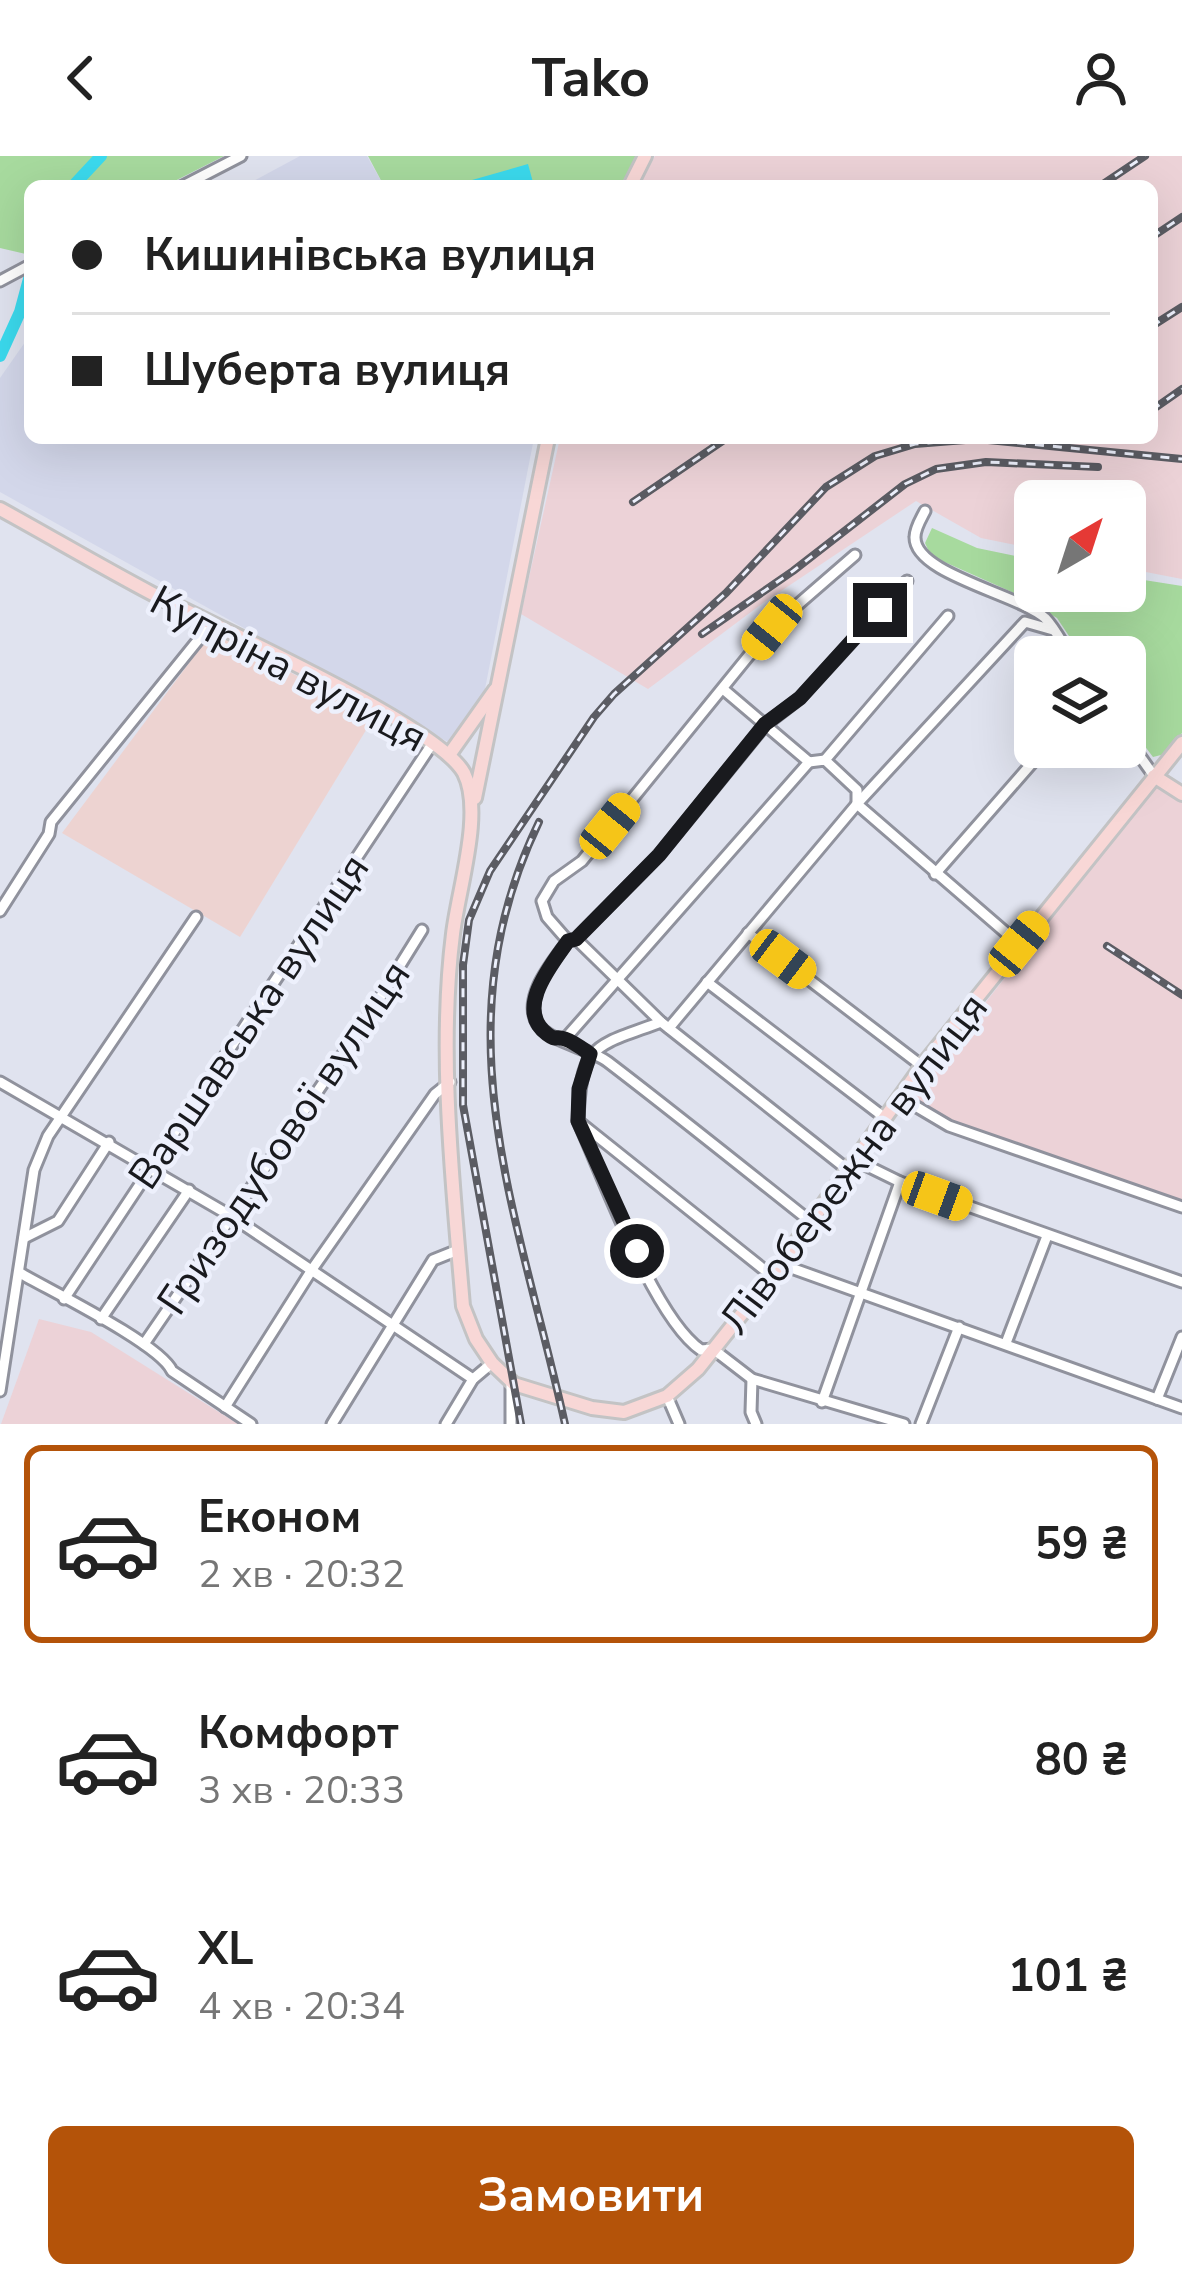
<!DOCTYPE html>
<html lang="uk">
<meta charset="utf-8">
<style>
body{margin:0;font-family:"Nunito Sans",sans-serif;background:#f6f6f6;color:#222;height:100vh;display:flex;flex-direction:column;font-size:45px;white-space:nowrap}
*{box-sizing:border-box;margin:0}
p{font-size:39px;color:#767676}
.icon{flex:none;width:66px;height:66px;fill:none;stroke:currentColor;stroke-width:2;stroke-linecap:round;stroke-linejoin:round}
.map{position:relative;height:1268px;overflow:hidden}
.sheet{display:flex;flex-direction:column;background:#fff;flex:1}
.sheet>*{flex:none}
.top-card{position:absolute;left:24px;top:24px;width:1134px;height:264px;border-radius:18px;box-shadow:0 12px 48px #0002;display:grid;align-content:center;height:264px;padding:0 48px;background:#fff}
.needle{width:78px;rotate:39deg}
.controls{position:absolute;left:1014px;top:324px;display:grid;gap:24px}
.controls a{display:grid;place-items:center;width:132px;height:132px;border-radius:18px;background:#fff;box-shadow:0 12px 48px #0002;font-size:60px}
.end{position:absolute;width:54px;height:54px;margin:-27px;border:15px solid #191a1e;background:#fff;box-shadow:0 0 0 6px #fff}
.from{border-radius:50%}
.car{position:absolute;width:36px;height:72px;margin:-36px -18px;border-radius:15px;box-shadow:0 0 9px 3px #0007;background:linear-gradient(#f5c518 24%,#345 0 40%,#f5c518 0 76%,#345 0 86%,#f5c518 0)}
.top-card b{display:flex;align-items:center;gap:42px;height:114px;font-size:45px}
.top-card b+b{border-top:3px solid #e0e0e0}
.top-card i{width:30px;height:30px;background:#222}
ul{padding:21px 0 0;list-style:none}
li{display:flex;align-items:center;gap:36px;height:198px;margin:0 24px 18px;padding:0 24px;border:6px solid transparent;border-radius:18px}
li div{flex:1}
li b{display:block;font-size:45px}
li em{font-style:normal;font-weight:700}
li.selected{border-color:#b45309}
li>.icon{width:108px;height:108px;stroke-width:1.5}
.action{display:flex;gap:24px;margin-top:auto;padding:24px 48px}
.action a{flex:1;height:138px;border-radius:18px;background:#b45309;color:#fff;font-size:48px;font-weight:700;line-height:138px;text-align:center}
header{display:flex;justify-content:space-between;align-items:center;height:156px;padding:0 48px;background:#fff;font-size:54px;font-weight:700}
.map>svg:first-child{display:block}
</style>
<header><svg class="icon" aria-label="back" viewBox="0 0 24 24"><path d="M15 5l-7 7 7 7"/></svg>Tako<svg class="icon" aria-label="person" viewBox="0 0 24 24"><circle cx="12" cy="8" r="4"/><path d="M4 21q1-7 8-7t8 7"/></svg></header>
<div class="map">
<svg width="1182" height="1268" viewBox="0 0 1182 1268">
<rect width="100%" height="100%" fill="#e0e3ef"/>
<!-- built -->
<g fill="#d3d7ea">
<polygon points="300,0 367,0 384,30 244,30"/>
<polygon points="30,179 30,282 534,282 484,538 448,586 0,336 0,222"/>
</g>
<!-- industrial -->
<g fill="#ecd2d7">
<polygon points="655,0 1182,0 1182,423 1125,412 1125,345 1035,345 1035,393 981,382 916,345 763,447 648,533 521,458 560,282 1152,282 1152,30 639,30"/>
<polygon points="1156,629 1182,646 1182,1058 955,972 913,939"/>
<polygon points="39,1163 91,1176 238,1268 1,1268"/>
</g>
<!-- education -->
<polygon fill="#edd3d1" points="213,475 374,561 240,781 62,677"/>
<!-- green -->
<g fill="#a7da9e">
<polygon points="0,0 224,0 165,30 30,30 30,99 0,92"/>
<polygon points="368,0 637,0 622,30 384,30"/>
<polygon points="932,372 977,392 1035,404 1035,435 1125,435 1125,421 1182,430 1182,577 1165,598 1153,601 1125,564 1125,501 1083,501 1057,462 1014,437 931,400 925,387"/>
</g>
<!-- water -->
<polygon fill="#3bdaee" points="528,8 534,30 466,30 465,26"/>
<g fill="none" stroke-linecap="round" stroke-linejoin="round">
<!-- river -->
<g stroke="#3bdaee" stroke-width="12">
<polyline points="73,30 101,0"/>
<polyline points="0,200 20,156 30,119"/>
</g>
<defs>
<g id="minor">
<polyline points="183,30 241,0"/>
<polyline points="0,125 30,109"/>
<path d="M925,355C921,363 915,372 915,381C914,418 1018,438 1045,462C1055,472 1063,489 1071,501"/>
<polyline points="723,533 809,606 825,604 857,634 857,648 1019,788"/>
<polyline points="1125,579 1154,620"/>
<polyline points="825,604 948,460"/>
<polyline points="935,718 1046,591"/>
<polyline points="0,755 49,678 51,666 211,468"/>
<polyline points="748,777 922,910"/>
<polyline points="576,783 661,866 848,1014"/>
<polyline points="568,785 547,761 542,745 554,725 582,705 772,471 855,399"/>
<polyline points="707,826 885,962"/>
<path d="M661,866C594,891 581,886 578,965L772,1120"/>
<polyline points="669,872 857,648 1025,466 1053,474"/>
<polyline points="565,883 809,606"/>
<polyline points="0,926 231,1060 473,1223"/>
<polyline points="900,941 949,970 1182,1051"/>
<path d="M578,965C603,1021 654,1162 701,1194L713,1193L752,1223L904,1268"/>
<polyline points="855,1004 900,1026 1182,1126"/>
<path d="M811,1066C743,1012 676,958 608,906C590,892 548,886 537,867C522,840 554,805 568,785L576,783L659,699L765,569L800,542L907,425"/>
<polyline points="24,1082 58,1065 109,986"/>
<polyline points="780,1108 1182,1252"/>
<path d="M20,1117C51,1135 160,1188 172,1215L251,1268"/>
<polyline points="64,1143 432,588"/>
<polyline points="101,1163 189,1034"/>
<polyline points="1006,1187 1047,1080"/>
<polyline points="144,1188 363,869 422,774"/>
<polyline points="752,1223 751,1256 756,1268"/>
<polyline points="0,1235 34,1014 48,980 196,761"/>
<polyline points="667,1240 679,1268"/>
<polyline points="1157,1243 1182,1181"/>
<polyline points="822,1246 900,1026"/>
<polyline points="225,1251 313,1112 435,938 450,926"/>
<polyline points="332,1268 433,1104 458,1094"/>
<polyline points="446,1268 473,1223 492,1207"/>
<polyline points="511,1268 511,1226"/>
<polyline points="921,1268 959,1171"/>
</g>
<g id="major">
<polyline points="630,30 645,0"/>
<path d="M0,353C51,381 100,410 151,437C209,468 438,569 464,617C484,656 458,734 453,778C438,896 453,1030 463,1150L476,1183L492,1207L514,1228L592,1252L624,1256L667,1240L698,1213L772,1120L922,910L1182,587"/>
<polyline points="449,599 495,534"/>
<polyline points="1154,620 1182,638"/>
<polyline points="475,642 548,282"/>
</g>
</defs>
<!-- minor casing -->
<use href="#minor" stroke="#90929d" stroke-width="15"/>
<!-- major casing -->
<use href="#major" stroke="#c3c3c4" stroke-width="18"/>
<!-- minor -->
<use href="#minor" stroke="#fff" stroke-width="9"/>
<!-- major -->
<use href="#major" stroke="#f8d7d6" stroke-width="12"/>
<defs>
<g id="rail">
<polyline points="1100,30 1145,0"/>
<polyline points="1152,81 1182,61"/>
<polyline points="1152,170 1182,151"/>
<polyline points="1152,254 1182,233"/>
<polyline points="633,346 727,282"/>
<polyline points="702,478 793,415 905,328 936,313 986,306 1098,311"/>
<path d="M539,666C438,876 519,1058 565,1268"/>
<polyline points="1107,790 1182,839"/>
<polyline points="521,1268 463,949 463,809 469,764 490,715 594,561 614,538 726,437 826,331 875,300 915,288 978,283 1182,303"/>
</g>
</defs>
<!-- rail casing -->
<use href="#rail" stroke="#5b5c63" stroke-width="8"/>
<!-- rail -->
<use href="#rail" stroke="#edf0fc" stroke-width="3" stroke-dasharray="9" stroke-linecap="butt"/>
</g>
<g fill="none" stroke-linecap="round" stroke-linejoin="round">
<!-- route -->
<path stroke="#191a1e" stroke-width="15" d="M637,1095L578,965L579,933L590,898C583,893 574,886 565,883C553,879 558,886 547,878C514,853 552,808 568,785L576,783L659,699L765,568L800,542L880,454"/>
</g>
<g text-anchor="middle" stroke-width="9" stroke-linejoin="round" paint-order="stroke">
<!-- street labels -->
<g font-size="42" fill="#191a1e" stroke="#edf0fc">
<text transform="translate(289 512) rotate(28)" y="15">Купріна вулиця</text>
<text transform="translate(248 865) rotate(-56)" y="15">Варшавська вулиця</text>
<text transform="translate(283 981) rotate(-56)" y="15">Гризодубової вулиця</text>
<text transform="translate(853 1007) rotate(-53)" y="15">Лівобережна вулиця</text>
</g>
</g>
</svg>
<div class="controls">
<a><svg class="needle" viewBox="-14 -14 28 28"><path d="M0-13l5 13h-10z" fill="#e53935"/><path d="M0 13l5-13h-10z" fill="#767676"/></svg></a>
<a><svg class="icon" aria-label="layers" viewBox="0 0 24 24"><path d="M12 4l9 5-9 5-9-5zM3 14l9 5 9-5"/></svg></a>
</div>
<i class="end from" style="left:637px;top:1095px"></i>
<i class="end" style="left:880px;top:454px"></i>
<i class="car" style="left:772px;top:471px;rotate:219deg"></i>
<i class="car" style="left:610px;top:670px;rotate:39deg"></i>
<i class="car" style="left:1019px;top:788px;rotate:39deg"></i>
<i class="car" style="left:783px;top:803px;rotate:127deg"></i>
<i class="car" style="left:937px;top:1040px;rotate:110deg"></i>
<div class="top-card">
<b><i class="from"></i>Кишинівська вулиця</b>
<b><i></i>Шуберта вулиця</b>
</div>
</div>
<section class="sheet">
<ul>
<li class="selected"><svg class="icon" aria-label="car" viewBox="0 0 24 24"><path d="M5 17H2v-5l4-1 3-4h7l3 4 3 1v5h-3M9 17h6M6 11h13"/><circle cx="7" cy="17" r="2"/><circle cx="17" cy="17" r="2"/></svg><div><b>Економ</b><p>2 хв · 20:32</p></div><em>59 ₴</em></li>
<li><svg class="icon" aria-label="car" viewBox="0 0 24 24"><path d="M5 17H2v-5l4-1 3-4h7l3 4 3 1v5h-3M9 17h6M6 11h13"/><circle cx="7" cy="17" r="2"/><circle cx="17" cy="17" r="2"/></svg><div><b>Комфорт</b><p>3 хв · 20:33</p></div><em>80 ₴</em></li>
<li><svg class="icon" aria-label="car" viewBox="0 0 24 24"><path d="M5 17H2v-5l4-1 3-4h7l3 4 3 1v5h-3M9 17h6M6 11h13"/><circle cx="7" cy="17" r="2"/><circle cx="17" cy="17" r="2"/></svg><div><b>XL</b><p>4 хв · 20:34</p></div><em>101 ₴</em></li>
</ul>
<div class="action"><a>Замовити</a></div>
</section>
